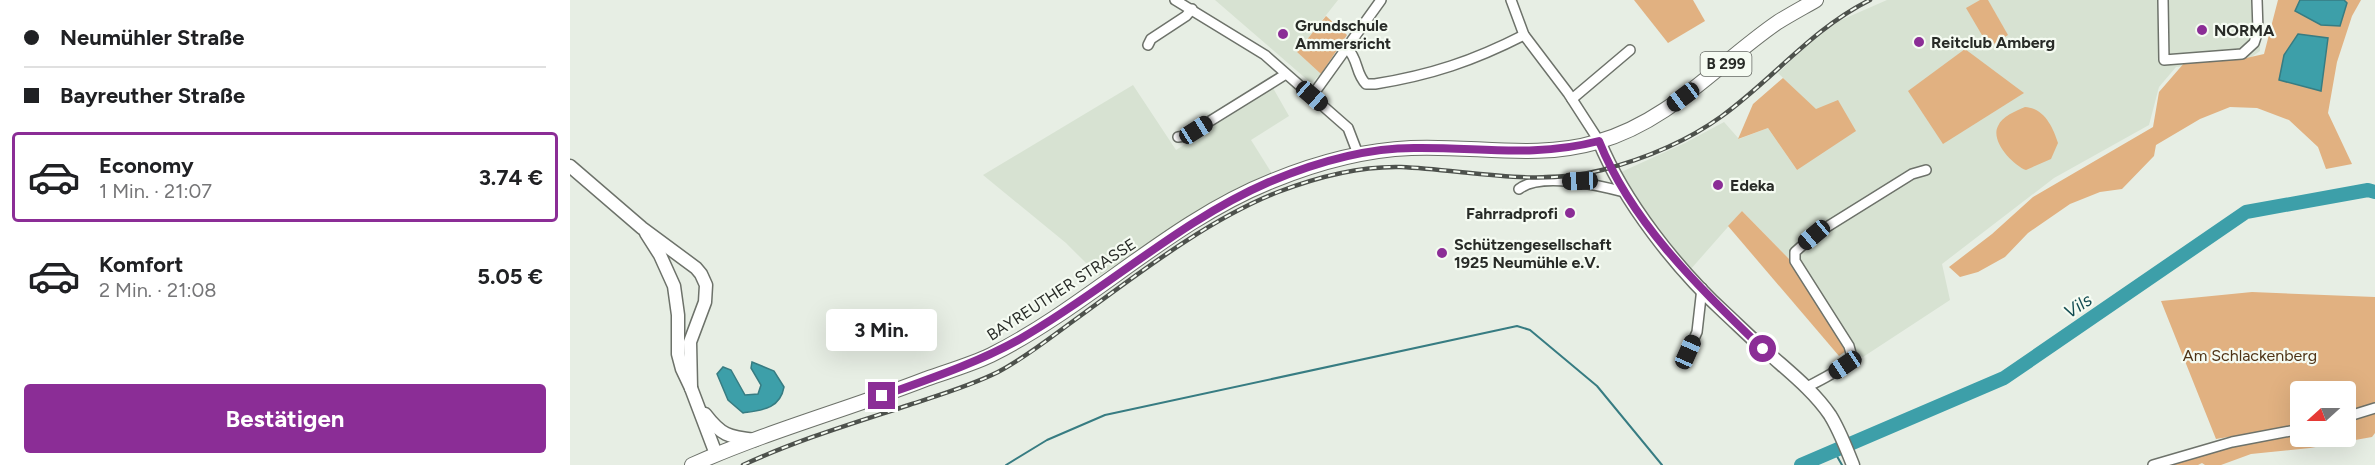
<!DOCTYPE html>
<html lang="de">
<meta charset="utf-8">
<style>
body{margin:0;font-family:Figtree,sans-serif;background:#f2f2f2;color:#202124;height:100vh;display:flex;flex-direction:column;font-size:22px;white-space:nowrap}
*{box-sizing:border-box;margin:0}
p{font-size:20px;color:#757577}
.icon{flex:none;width:33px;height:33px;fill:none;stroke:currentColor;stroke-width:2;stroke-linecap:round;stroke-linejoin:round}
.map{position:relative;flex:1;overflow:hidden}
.drawer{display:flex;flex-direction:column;background:#fff;width:570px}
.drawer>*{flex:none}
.hud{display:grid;align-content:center;height:132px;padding:0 24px;background:#fff}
.needle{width:39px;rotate:249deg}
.fabs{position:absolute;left:1720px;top:381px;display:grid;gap:12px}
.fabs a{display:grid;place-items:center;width:66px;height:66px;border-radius:6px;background:#fff;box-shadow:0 6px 24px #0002;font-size:30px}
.end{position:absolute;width:27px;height:27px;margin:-14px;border:8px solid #8b2d96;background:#fff;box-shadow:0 0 0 3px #fff}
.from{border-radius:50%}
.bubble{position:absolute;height:42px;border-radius:6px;background:#fff;box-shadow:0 6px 24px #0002;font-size:20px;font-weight:700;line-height:42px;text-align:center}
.car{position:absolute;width:18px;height:36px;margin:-18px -9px;border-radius:8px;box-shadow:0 0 4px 2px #0007;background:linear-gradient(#222 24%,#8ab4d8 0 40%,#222 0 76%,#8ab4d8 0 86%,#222 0)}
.hud b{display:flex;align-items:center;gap:21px;height:57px;font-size:22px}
.hud b+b{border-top:2px solid #e0e0e0}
.hud i{width:15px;height:15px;background:#202124}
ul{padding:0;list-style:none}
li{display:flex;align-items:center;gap:18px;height:90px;margin:0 12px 9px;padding:0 12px;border:3px solid transparent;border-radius:6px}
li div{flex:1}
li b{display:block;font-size:22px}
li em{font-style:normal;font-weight:700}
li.selected{border-color:#8b2d96}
li>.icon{width:54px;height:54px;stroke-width:1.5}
.cta{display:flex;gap:12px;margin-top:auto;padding:12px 24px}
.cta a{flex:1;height:69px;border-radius:6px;background:#8b2d96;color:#fff;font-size:24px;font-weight:700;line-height:69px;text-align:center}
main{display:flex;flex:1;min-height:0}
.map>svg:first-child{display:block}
</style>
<main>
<section class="drawer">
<div class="hud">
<b><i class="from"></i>Neumühler Straße</b>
<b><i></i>Bayreuther Straße</b>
</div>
<ul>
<li class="selected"><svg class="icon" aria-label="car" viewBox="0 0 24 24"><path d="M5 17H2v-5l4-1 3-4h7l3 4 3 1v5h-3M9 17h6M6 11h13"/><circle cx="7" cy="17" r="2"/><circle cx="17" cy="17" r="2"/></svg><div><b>Economy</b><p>1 Min. · 21:07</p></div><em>3.74 €</em></li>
<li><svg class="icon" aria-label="car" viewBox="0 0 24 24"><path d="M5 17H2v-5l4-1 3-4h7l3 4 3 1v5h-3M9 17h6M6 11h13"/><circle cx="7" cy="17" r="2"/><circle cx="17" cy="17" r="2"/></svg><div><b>Komfort</b><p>2 Min. · 21:08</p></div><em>5.05 €</em></li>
</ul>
<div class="cta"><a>Bestätigen</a></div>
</section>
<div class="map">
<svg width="1805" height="465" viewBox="0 0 1805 465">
<rect width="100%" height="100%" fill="#e7eee4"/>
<!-- built -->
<g fill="#d7e2d2">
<polygon points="645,0 768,0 727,52 751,74 741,83"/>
<polygon points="1317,0 1691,0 1690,51 1677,60 1606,67 1589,87 1579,125 1484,178 1372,264 1380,300 1293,357 1276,351 1221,261 1172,211 1120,270 1072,209 1049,173 1115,143 1154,122 1169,139 1198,128 1227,170 1246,110 1208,73 1237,45 1269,21"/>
<polygon points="563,85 606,150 703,88 719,116 681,140 701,172 651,196 529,276 496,243 413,175"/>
</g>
<!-- green -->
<g fill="#e1b181">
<polygon points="1064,0 1123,0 1135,21 1098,43"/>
<polygon points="1410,0 1418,0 1438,35 1419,47 1396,8"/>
<polygon points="1708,0 1791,0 1782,16 1767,62 1758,113 1782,164 1756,169 1748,147 1719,120 1687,108 1660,107 1630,119 1586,145 1584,156 1552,189 1530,192 1500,204 1458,233 1435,257 1408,272 1390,277 1379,267 1422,234 1463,197 1583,127 1589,92 1615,62 1672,59 1694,54"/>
<polygon points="756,16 777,35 751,74 727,52"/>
<polygon points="1395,49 1454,93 1373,144 1338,91"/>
<polygon points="1213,78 1246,109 1268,100 1286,131 1227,170 1198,128 1168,139 1183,104"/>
<path d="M1455,107C1474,108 1483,127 1488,143L1481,159L1456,170C1443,165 1420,141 1428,126C1432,116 1446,111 1455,107Z"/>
<polygon points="1172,211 1221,261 1276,351 1269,356 1158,226"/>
<polygon points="1682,292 1805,297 1805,403 1776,412 1776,392 1731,392 1731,425 1646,439 1591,301"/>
<polygon points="1805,412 1805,433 1802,437 1740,448 1681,454 1651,465 1635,465 1632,463 1628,465 1592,465 1617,455 1731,433 1731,436 1776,436 1776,420"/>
</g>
<!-- water -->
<g fill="#3d9fa9" stroke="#377c82" stroke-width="1.5">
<polygon points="1730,0 1774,0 1777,3 1770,26 1751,25 1725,11"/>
<polygon points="1728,34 1758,38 1751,91 1709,80 1714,55"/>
<path d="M182,362L204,371L214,387C210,409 192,410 173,413L158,400L147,374L153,367L161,370L175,395L188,394L191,385L181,368Z"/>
</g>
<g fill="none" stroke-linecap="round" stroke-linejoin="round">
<!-- stream -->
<g stroke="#377c82" stroke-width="2">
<polyline points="1264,451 1272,465"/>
<polyline points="436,465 477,440 535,415 947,326 960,330 1027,386 1092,465"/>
</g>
<!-- river -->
<polyline stroke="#3d9fa9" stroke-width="14" points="1231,465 1434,378 1676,212 1798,190 1805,192"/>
<defs>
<g id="street">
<polyline points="605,0 695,55 778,128 788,154"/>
<polyline points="941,0 954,35 998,93 1029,141"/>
<polyline points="1593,0 1594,60 1672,54 1684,43 1688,31 1687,0"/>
<polyline points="578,45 581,39 616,16 622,9"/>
<path d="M777,48C789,60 785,73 796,84H805C861,75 903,61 954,35"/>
<polyline points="742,96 811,0"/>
<polyline points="1002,99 1060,50"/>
<polyline points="608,137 616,136 716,74"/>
<path d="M949,189C971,172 1028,185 1054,192"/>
<polyline points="1118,352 1127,332 1132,288"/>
<path d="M1237,387C1254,378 1270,371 1282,357L1279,346L1225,261V252L1244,235L1342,174L1356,170"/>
<polyline points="1776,417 1805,408"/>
<polyline points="1583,465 1662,442 1731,429"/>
</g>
<g id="secondary">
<path d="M1029,141C1054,202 1107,269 1155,313C1169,326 1182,339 1196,351C1218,371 1243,390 1260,415C1270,431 1276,448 1283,465"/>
<polyline points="0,166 72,228 126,268 131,274 136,285 135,302 120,342 121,388"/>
<polyline points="76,233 90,255 104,286 108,315 108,354 112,369 121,388 146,454"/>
<path d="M135,414C151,435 158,437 185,440"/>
</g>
<path id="primary" d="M122,465C198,431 279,409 356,379C378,371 400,365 421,355C519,306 599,222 702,181C746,163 794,150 841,148C904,145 966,160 1027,142C1101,121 1148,63 1208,22C1221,14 1234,7 1246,0"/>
</defs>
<!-- street casing -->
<use href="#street" stroke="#6d726a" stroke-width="12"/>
<!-- secondary casing -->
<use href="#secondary" stroke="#6d726a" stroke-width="15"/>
<!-- primary casing -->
<use href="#primary" stroke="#6d726a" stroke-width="16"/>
<!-- street -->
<use href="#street" stroke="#fff" stroke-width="9"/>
<!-- secondary -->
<use href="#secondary" stroke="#fff" stroke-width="12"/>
<!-- primary -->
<use href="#primary" stroke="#fff" stroke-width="14"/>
<defs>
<path id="rail" d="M173,465C227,440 284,423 339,405C369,395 400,386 428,372C455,358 481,337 506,319C568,274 637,220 708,192C747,177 790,166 831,167C898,170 966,187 1032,170C1074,159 1116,142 1152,116C1203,79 1243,28 1300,0"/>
</defs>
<!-- rail casing -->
<use href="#rail" stroke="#4d514c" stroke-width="4.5"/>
<!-- rail -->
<use href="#rail" stroke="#f5fbf2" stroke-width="2" stroke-dasharray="7" stroke-linecap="butt"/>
</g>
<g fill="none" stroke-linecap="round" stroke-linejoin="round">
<!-- route -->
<path stroke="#8b2d96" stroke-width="8" d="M312,396C359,379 407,363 450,339C536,290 609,221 699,182C744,163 796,148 844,148C910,147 963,158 1029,141C1062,224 1130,288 1193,349"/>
</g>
<!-- markers -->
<g fill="#8b2d96" stroke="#f5fbf2" stroke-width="2">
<circle cx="1632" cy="30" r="6"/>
<circle cx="713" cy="34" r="6"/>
<circle cx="1349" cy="42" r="6"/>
<circle cx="1148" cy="185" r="6"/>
<circle cx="1000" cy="213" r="6"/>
<circle cx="872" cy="253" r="6"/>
</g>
<g text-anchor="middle" stroke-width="4.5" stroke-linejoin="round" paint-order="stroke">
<!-- shield labels -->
<rect fill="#f5fbf2" stroke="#666964" stroke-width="1.5" x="1130.5" y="52" width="51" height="24" rx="4.5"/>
<g font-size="15" font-weight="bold" fill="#282b27">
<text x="1156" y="69">B 299</text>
</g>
<!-- poi labels -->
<g font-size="16" font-weight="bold" fill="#282b27" stroke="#f5fbf2" text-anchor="start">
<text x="725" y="31">Grundschule<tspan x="725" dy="18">Ammersricht</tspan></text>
<text x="1644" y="36">NORMA</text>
<text x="1361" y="48">Reitclub Amberg</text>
<text x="1160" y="191">Edeka</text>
<text x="988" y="219" text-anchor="end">Fahrradprofi</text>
<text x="884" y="250">Schützengesellschaft<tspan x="884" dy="18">1925 Neumühle e.V.</tspan></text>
</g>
<!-- street labels -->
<g font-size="16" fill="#282b27" stroke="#f5fbf2">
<text transform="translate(491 289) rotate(-33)" y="6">BAYREUTHER STRASSE</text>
</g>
<!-- park labels -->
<g font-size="16" fill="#4e3316" stroke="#f5fbf2">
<text x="1680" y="361">Am Schlackenberg</text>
</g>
<!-- water labels -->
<g font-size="18" font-style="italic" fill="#124b51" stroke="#f5fbf2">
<text transform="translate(1508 306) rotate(-34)" y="6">Vils</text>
</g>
</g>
</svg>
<div class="fabs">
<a><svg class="needle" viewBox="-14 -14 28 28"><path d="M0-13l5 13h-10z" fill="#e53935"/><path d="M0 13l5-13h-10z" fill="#757577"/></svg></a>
</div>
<i class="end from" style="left:1193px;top:349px"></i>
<i class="end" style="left:312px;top:396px"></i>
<div class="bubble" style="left:256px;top:309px;width:111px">3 Min.</div>
<i class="car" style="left:742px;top:96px;rotate:131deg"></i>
<i class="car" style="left:1113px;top:97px;rotate:233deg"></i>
<i class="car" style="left:626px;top:130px;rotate:58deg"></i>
<i class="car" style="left:1010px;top:181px;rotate:268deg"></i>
<i class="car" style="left:1244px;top:235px;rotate:230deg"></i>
<i class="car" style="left:1118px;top:352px;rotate:24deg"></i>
<i class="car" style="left:1275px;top:365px;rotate:236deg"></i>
</div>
</main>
